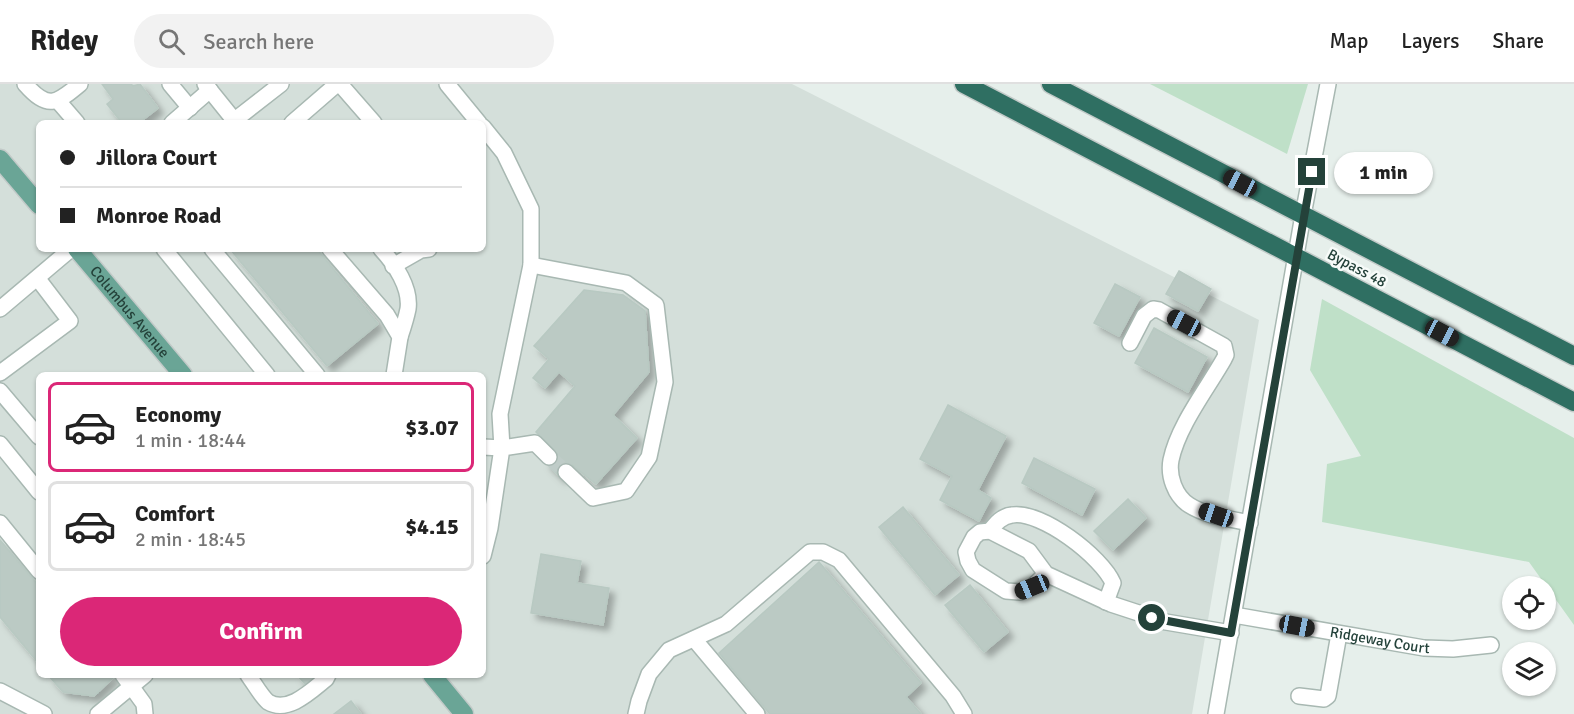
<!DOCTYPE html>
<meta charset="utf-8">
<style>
body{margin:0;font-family:Signika,sans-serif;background:#f2f2f2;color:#222;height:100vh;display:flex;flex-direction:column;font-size:22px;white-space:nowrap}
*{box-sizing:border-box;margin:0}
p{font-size:20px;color:#767676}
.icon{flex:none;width:33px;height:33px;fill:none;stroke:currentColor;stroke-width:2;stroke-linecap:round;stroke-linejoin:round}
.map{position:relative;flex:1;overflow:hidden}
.drawer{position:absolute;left:36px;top:288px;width:450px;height:306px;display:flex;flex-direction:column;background:#fff;border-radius:9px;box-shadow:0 2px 4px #0004}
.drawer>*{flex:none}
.top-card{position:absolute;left:36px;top:36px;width:450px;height:132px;border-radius:9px;box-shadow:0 2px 4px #0004;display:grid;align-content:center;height:132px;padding:0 24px;background:#fff}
.controls{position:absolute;left:1502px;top:492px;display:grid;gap:12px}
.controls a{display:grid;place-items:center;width:54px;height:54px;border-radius:50%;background:#fff;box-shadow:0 2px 4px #0004;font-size:30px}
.end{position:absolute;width:27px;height:27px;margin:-14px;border:8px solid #24423a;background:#fff;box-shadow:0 0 0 3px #fff}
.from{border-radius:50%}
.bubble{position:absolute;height:42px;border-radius:21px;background:#fff;box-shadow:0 2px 4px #0004;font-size:20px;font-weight:800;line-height:42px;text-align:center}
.car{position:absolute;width:18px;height:36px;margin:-18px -9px;border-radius:8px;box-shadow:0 0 4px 2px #0007;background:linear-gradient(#222 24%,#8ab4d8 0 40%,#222 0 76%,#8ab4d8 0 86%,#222 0)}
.top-card b{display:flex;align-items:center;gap:21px;height:57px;font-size:22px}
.top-card b+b{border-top:2px solid #e0e0e0}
.top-card i{width:15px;height:15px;background:#222}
ul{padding:10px 0 0;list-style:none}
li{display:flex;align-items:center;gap:18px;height:90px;margin:0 12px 9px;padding:0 12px;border:3px solid #e0e0e0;border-radius:9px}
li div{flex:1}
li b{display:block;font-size:22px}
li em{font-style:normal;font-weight:800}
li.active{border-color:#db2777}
li>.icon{width:54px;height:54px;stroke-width:1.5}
.cta{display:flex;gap:12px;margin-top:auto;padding:12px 24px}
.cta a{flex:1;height:69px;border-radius:36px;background:#db2777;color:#fff;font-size:24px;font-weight:800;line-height:69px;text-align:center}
header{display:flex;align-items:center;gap:36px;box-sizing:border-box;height:84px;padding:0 30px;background:#fff;border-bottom:2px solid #e0e0e0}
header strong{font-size:28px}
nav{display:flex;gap:33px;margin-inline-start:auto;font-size:21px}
.search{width:420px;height:54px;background:#f2f2f2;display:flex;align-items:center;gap:15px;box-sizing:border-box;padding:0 21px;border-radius:33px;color:#767676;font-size:22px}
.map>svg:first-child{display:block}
</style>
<header>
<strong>Ridey</strong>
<div class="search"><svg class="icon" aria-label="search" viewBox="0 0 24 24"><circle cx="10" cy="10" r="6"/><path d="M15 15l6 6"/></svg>Search here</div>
<nav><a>Map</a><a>Layers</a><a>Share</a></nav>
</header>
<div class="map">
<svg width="1574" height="630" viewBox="0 0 1574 630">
<defs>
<filter id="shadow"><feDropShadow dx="5.5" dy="5.5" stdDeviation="3" flood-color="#0004"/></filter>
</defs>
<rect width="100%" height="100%" fill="#e6efeb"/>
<!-- built -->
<path fill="#d4dfda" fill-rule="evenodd" d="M0,0H792L1259,236L1192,630H0ZM39,39H483V165H39ZM39,291H483V591H39Z"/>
<!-- green -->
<g fill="#bfe0c8">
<polygon points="1150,0 1308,0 1287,70"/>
<polygon points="1322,215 1574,354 1574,541 1529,478 1322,438 1327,380 1361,372 1310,286"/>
</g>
<!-- building -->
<g fill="#bbcac4" stroke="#b8c9c2" stroke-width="1.5" filter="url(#shadow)">
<polygon points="102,0 131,0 133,2 140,0 158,24 144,35 145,39 122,39 107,20 113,15"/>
<polygon points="230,165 317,165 378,240 327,282"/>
<polygon points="1179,187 1211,205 1198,227 1166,210"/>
<polygon points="1115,200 1140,213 1119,252 1094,239"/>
<polygon points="584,206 623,211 645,227 649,288 613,331 637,354 596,400 572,381 561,394 545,378 555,367 536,348 575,302 559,288 545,304 533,294 549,275 534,262"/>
<polygon points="1154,244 1207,273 1188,308 1135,279"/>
<polygon points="948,321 1006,352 978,406 991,414 979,437 940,416 952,392 920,375"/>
<polygon points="1034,374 1095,405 1082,431 1022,399"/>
<polygon points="1128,415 1146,434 1113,466 1094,447"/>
<polygon points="903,423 959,491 935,511 879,443"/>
<polygon points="0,456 39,502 39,580 0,533"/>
<polygon points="541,470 581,477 577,499 609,504 603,541 531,529"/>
<polygon points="819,478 921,599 906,613 921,630 770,630 719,569"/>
<polygon points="970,501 1008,548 984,568 945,521"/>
<polygon points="48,591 114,591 115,592 94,612 63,608"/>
<polygon points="297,591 320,591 307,602"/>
<polygon points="351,617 361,630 334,630"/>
</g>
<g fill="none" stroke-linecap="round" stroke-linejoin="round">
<!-- minor-tunnel -->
<polyline stroke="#bfccc8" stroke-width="15" stroke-dasharray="15 8" stroke-linecap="butt" points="549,373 566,388"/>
<defs>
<g id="minor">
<path d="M25,0C48,26 56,20 80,0"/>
<polyline points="170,0 190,24"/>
<polyline points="205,0 234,36"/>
<polyline points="340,0 374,39"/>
<polyline points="447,0 479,39"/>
<polyline points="58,17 77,39"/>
<polyline points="172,39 210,6"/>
<polyline points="231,39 281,0"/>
<polyline points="292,39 337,0"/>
<polyline points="483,43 504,69 531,125 531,181 500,330 502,364 490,444 483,472"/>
<polyline points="164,165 267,291"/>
<polyline points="212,165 317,291"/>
<polyline points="330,165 387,231 400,253 394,291"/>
<path d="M381,165C395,180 411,204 408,225C406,235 403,244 400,253"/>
<polyline points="531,181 626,199 656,221 665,298 649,373 626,407 593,414 566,388"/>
<polyline points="393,182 421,166 429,165"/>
<polyline points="0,225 71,165"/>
<path d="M1130,259L1144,232L1153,225L1159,226L1224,262L1226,271L1224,275C1207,305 1178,342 1171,376C1168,392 1175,412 1189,421C1206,432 1230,435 1250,439"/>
<polyline points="0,289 70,237 38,195"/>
<polyline points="0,307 39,353"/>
<polyline points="0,360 39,408"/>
<polyline points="483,363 502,364 535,359 549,373"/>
<polyline points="0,439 39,487"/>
<path d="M990,447C996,439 1002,432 1012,431C1041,426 1102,473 1113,499L1106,518"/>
<polyline points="1046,490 1032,503 1020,508 1006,507 973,486 968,477 966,468 974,453 980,448 990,447 1029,467 1046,490 1111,520 1166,538 1231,549"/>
<path id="s1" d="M1234,531L1424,564L1453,565L1491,561"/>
<polyline points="694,555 757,630"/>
<polyline points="123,591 144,620 145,630"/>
<path d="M248,591C254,599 261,612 268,618C288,630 311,607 326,595L328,591"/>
<polyline points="0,607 44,630"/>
<polyline points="1299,612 1324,615 1328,612 1339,550"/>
<polyline points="98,630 145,591"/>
<polyline points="636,630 639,617 649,590 669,566 726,540 810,468 823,468 839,476 953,612 964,630"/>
<polyline points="1216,630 1303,131 1328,0"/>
</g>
<g id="major">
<polyline points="0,75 39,121"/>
<path id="s2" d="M77,165L183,291"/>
<polyline points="432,591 464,630"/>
</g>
<g id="highway">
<polyline points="964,0 1574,318"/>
<polyline points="1051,0 1574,272"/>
</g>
</defs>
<!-- minor casing -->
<use href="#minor" stroke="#a8b8b2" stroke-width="18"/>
<!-- major casing -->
<use href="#major" stroke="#c2cac8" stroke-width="21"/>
<!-- highway casing -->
<use href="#highway" stroke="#c2cac8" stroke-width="21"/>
<!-- minor -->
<use href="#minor" stroke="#fff" stroke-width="15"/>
<!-- major -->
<use href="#major" stroke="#6aa596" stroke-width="18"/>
<!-- highway -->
<use href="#highway" stroke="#2f6f62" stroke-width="18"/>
</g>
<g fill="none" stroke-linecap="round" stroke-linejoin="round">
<!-- route -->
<polyline stroke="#24423a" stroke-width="8" points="1152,534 1231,549 1312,88"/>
</g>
<g text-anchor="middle" stroke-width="5" stroke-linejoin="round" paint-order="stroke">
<!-- street labels -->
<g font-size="15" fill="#24423a" stroke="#f7fbf9">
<text transform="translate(1357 184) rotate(28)" y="5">Bypass 48</text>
<text dy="5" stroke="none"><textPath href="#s2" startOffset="82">Columbus Avenue</textPath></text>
<text dy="5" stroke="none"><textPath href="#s1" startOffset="148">Ridgeway Court</textPath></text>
</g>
</g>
</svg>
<div class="controls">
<a><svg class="icon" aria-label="locate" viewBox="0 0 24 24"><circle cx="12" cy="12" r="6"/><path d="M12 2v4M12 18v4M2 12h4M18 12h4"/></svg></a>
<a><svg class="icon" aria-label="layers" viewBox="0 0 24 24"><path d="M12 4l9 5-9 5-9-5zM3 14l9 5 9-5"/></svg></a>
</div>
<i class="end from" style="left:1152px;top:534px"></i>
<i class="end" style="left:1312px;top:88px"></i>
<div class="bubble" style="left:1334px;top:68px;width:99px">1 min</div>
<i class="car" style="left:1240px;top:99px;rotate:298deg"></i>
<i class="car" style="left:1184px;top:239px;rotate:298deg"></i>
<i class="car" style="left:1442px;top:249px;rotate:118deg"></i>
<i class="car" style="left:1216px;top:431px;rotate:289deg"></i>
<i class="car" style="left:1032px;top:503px;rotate:248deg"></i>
<i class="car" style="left:1297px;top:542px;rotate:101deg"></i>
<div class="top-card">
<b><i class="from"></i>Jillora Court</b>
<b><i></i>Monroe Road</b>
</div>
<section class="drawer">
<ul>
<li class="active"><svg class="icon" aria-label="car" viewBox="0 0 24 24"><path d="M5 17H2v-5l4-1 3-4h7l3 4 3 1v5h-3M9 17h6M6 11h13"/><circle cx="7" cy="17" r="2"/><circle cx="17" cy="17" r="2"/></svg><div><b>Economy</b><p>1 min · 18:44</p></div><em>$3.07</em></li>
<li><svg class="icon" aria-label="car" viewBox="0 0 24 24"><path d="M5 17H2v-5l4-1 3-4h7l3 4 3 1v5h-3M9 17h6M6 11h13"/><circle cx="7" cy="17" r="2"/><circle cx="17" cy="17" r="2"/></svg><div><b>Comfort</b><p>2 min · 18:45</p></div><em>$4.15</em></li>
</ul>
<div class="cta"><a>Confirm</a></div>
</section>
</div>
